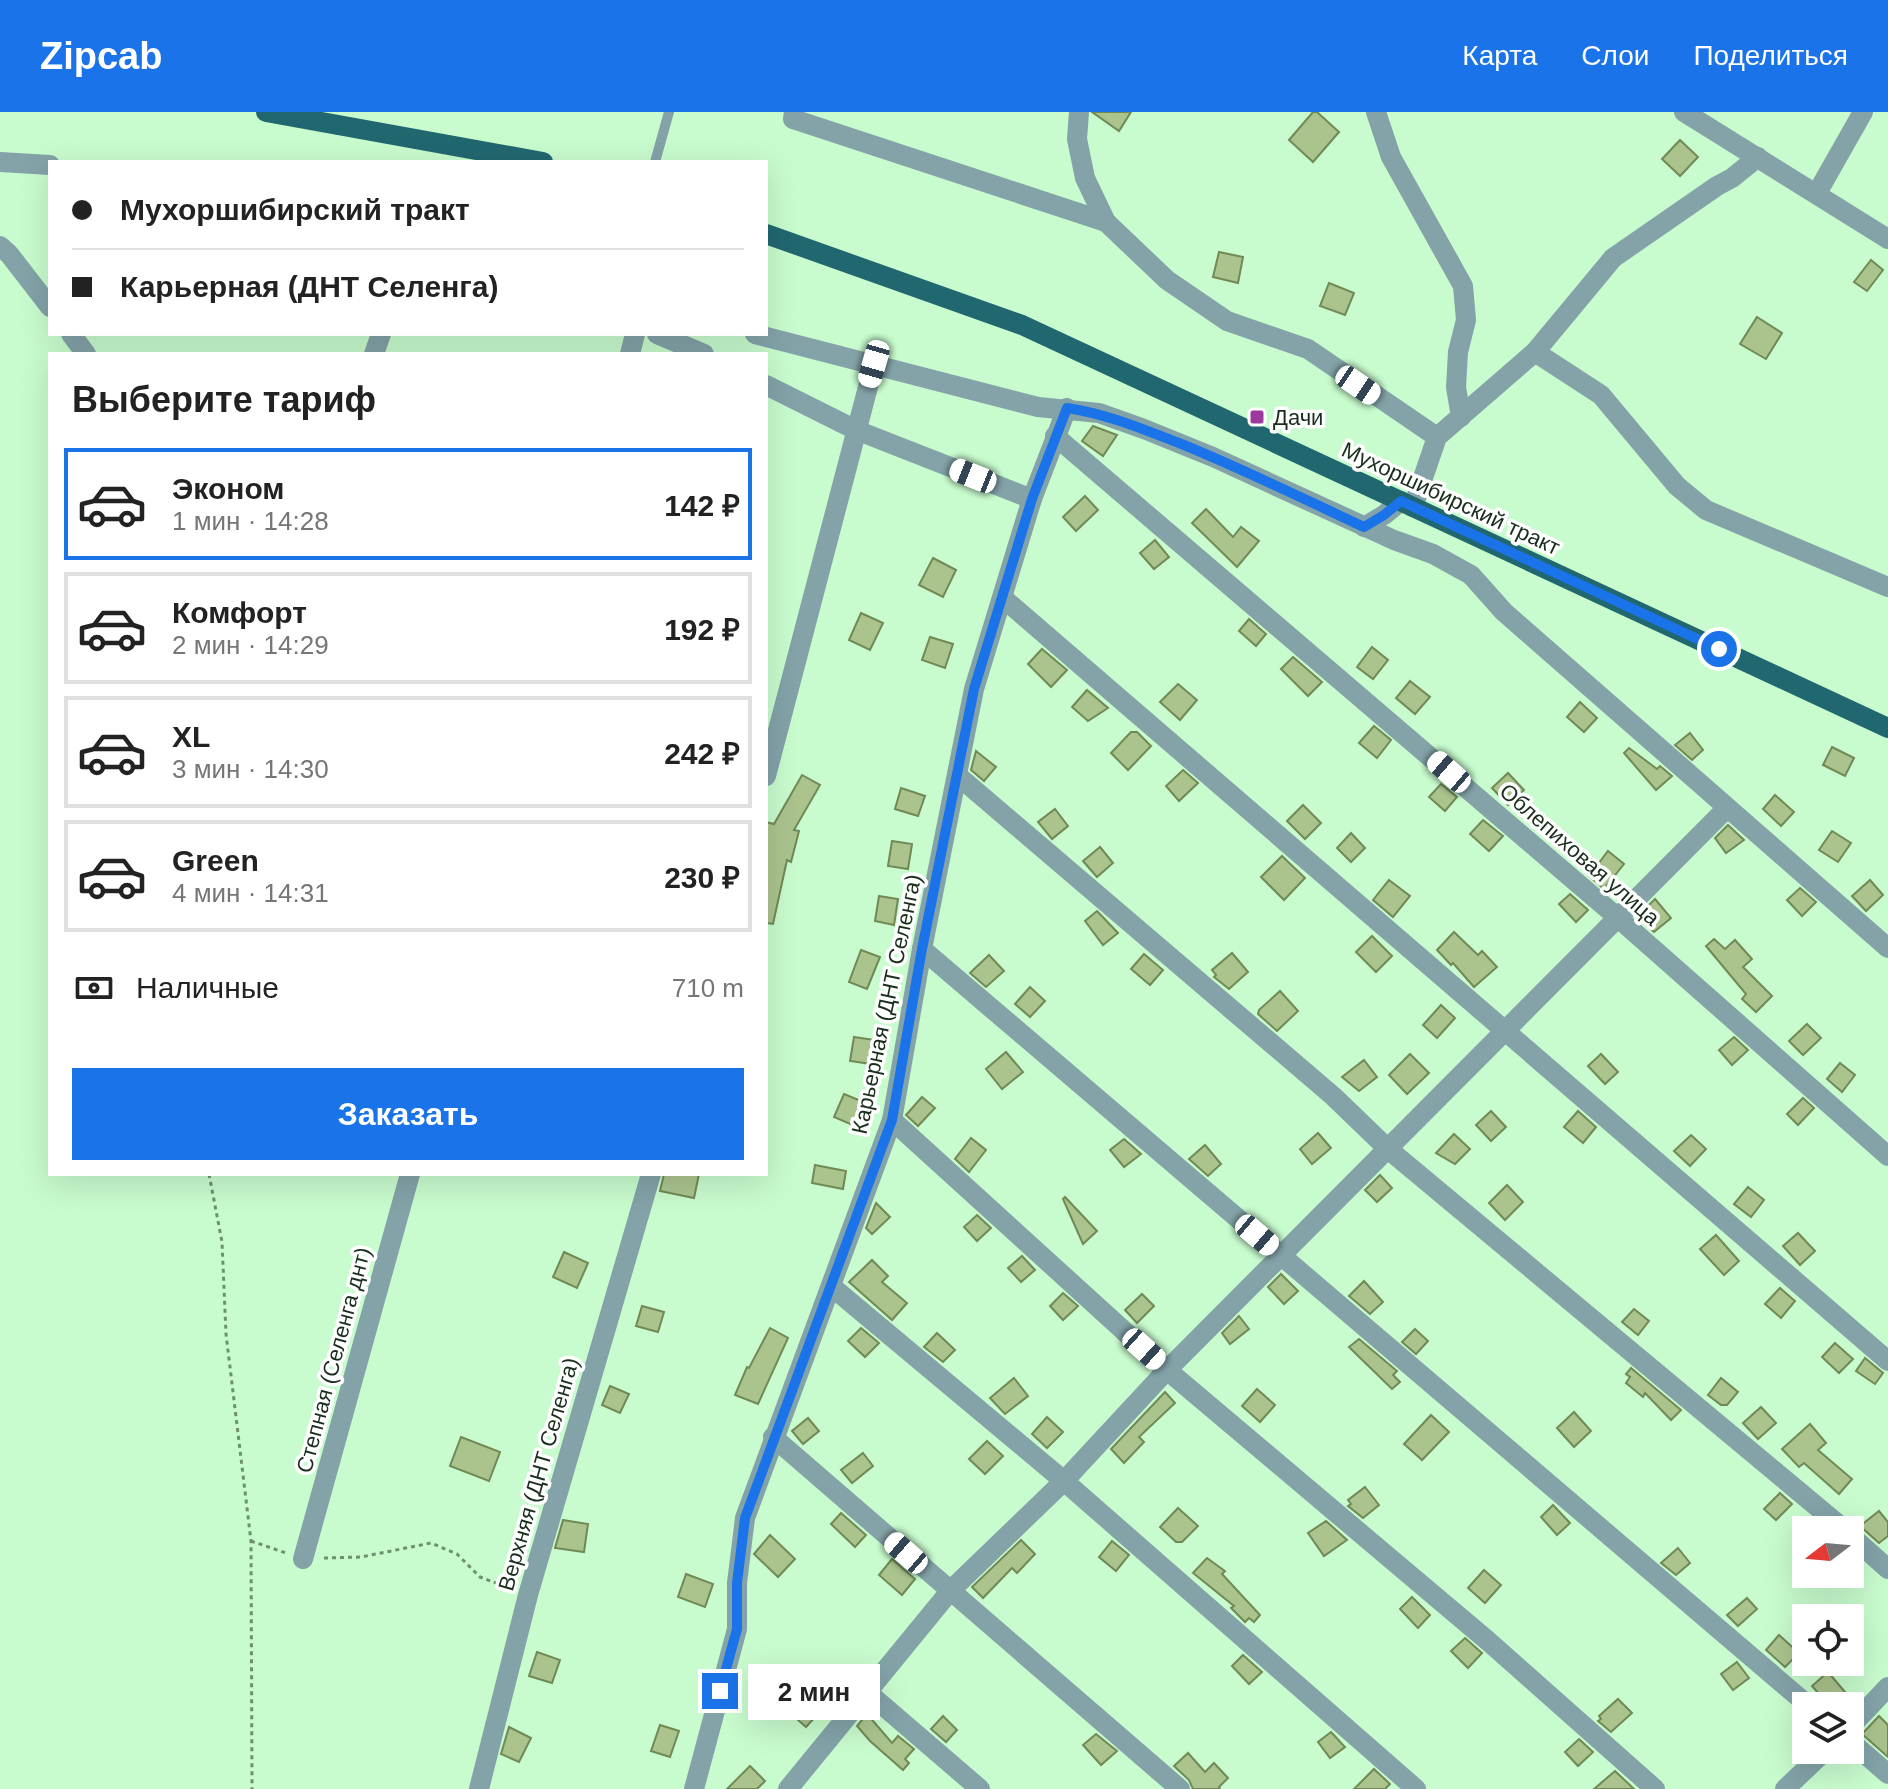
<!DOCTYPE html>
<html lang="ru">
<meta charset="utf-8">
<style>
body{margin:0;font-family:Helvetica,sans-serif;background:#f6f6f6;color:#222;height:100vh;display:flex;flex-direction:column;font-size:30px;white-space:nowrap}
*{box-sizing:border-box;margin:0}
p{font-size:26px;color:#767676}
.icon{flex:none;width:44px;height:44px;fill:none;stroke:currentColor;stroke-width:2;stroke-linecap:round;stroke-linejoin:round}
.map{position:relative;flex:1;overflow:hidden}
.panel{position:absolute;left:48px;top:240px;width:720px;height:824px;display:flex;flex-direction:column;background:#fff;border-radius:0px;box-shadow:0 8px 32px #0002}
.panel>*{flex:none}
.guide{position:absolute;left:48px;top:48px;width:720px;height:176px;border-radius:0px;box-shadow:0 8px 32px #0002;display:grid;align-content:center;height:176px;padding:0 24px;background:#fff}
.needle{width:52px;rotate:254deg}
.controls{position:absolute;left:1792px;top:1404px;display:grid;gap:16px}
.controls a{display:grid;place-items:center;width:72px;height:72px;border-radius:0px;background:#fff;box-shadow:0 8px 32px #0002;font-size:40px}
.end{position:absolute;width:36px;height:36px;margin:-18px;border:10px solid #1a73e8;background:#fff;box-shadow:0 0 0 4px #fff}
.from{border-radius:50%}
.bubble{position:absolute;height:56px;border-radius:0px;background:#fff;box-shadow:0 8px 32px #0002;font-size:26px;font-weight:800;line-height:56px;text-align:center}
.car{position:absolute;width:24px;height:48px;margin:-24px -12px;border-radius:10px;box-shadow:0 0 6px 2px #0007;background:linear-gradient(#fff 24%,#345 0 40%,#fff 0 76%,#345 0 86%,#fff 0)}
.guide b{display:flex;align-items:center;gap:28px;height:76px;font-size:30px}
.guide b+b{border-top:2px solid #e0e0e0}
.guide i{width:20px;height:20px;background:#222}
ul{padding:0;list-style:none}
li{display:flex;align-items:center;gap:24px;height:112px;margin:0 16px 12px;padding:0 8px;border:4px solid #e0e0e0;border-radius:0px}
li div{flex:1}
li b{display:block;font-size:30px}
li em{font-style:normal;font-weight:800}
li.active{border-color:#1a73e8}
li>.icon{width:72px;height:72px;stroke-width:1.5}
h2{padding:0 24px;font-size:36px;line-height:96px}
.pay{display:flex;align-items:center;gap:20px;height:88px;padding:0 24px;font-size:30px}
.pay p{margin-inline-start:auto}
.button{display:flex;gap:16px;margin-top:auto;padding:16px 24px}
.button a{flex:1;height:92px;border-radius:0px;background:#1a73e8;color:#fff;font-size:32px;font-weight:800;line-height:92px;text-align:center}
header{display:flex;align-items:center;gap:48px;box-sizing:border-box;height:112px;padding:0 40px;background:#1a73e8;color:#fff}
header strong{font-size:38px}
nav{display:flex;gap:44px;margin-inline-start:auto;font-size:28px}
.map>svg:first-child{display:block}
</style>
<header>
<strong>Zipcab</strong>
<nav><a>Карта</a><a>Слои</a><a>Поделиться</a></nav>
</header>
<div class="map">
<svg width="1888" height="1677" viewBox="0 0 1888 1677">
<rect width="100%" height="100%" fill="#c8fbce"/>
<!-- building -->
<g fill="#abc48e" stroke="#718955" stroke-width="2">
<polygon points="1092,0 1131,0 1119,19"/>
<polygon points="1313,0 1317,0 1339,20 1313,50 1289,28"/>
<polygon points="1680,28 1698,45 1680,64 1662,47"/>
<polygon points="1219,140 1243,145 1238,171 1213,165"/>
<polygon points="1871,148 1883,158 1867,179 1854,170"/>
<polygon points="1329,171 1354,181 1345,203 1320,194"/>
<polygon points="1757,205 1782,221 1766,247 1740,232"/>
<polygon points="1093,314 1117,323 1103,344 1082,329"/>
<polygon points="1085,384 1098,398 1076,419 1063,405"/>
<polygon points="1206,397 1233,425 1241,415 1259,429 1237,455 1192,411"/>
<polygon points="1155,428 1169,445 1154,457 1140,441"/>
<polygon points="933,446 956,458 943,485 919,473"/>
<polygon points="861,501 883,511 870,538 849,528"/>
<polygon points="1249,507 1266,522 1256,534 1239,519"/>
<polygon points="930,525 953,532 945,556 922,548"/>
<polygon points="1372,535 1388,548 1373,567 1357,555"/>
<polygon points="1042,537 1067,558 1051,575 1028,552"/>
<polygon points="1293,545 1322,570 1308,584 1281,557"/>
<polygon points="1410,569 1430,585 1415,602 1396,586"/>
<polygon points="1178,572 1197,588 1180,608 1160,590"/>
<polygon points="1087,578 1108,596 1088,609 1072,595"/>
<polygon points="1580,590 1597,606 1584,620 1567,605"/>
<polygon points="1374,614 1391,628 1377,646 1359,631"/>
<polygon points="1131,620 1137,620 1151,634 1128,658 1111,641"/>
<polygon points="1690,621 1703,638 1692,648 1675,633"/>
<polygon points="1832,635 1854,646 1845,664 1823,653"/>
<polygon points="1629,636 1657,657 1660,654 1672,664 1656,678 1624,641"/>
<polygon points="976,639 996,655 984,669 971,658"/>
<polygon points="1183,658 1198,671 1179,689 1166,674"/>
<polygon points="1508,661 1524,678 1508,693 1492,676"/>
<polygon points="802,663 820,673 794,718 799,719 791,750 787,748 773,812 766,811 766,710 774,712"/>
<polygon points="1441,672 1457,685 1445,699 1429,685"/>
<polygon points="901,676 925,684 918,704 895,697"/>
<polygon points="1775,683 1794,700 1781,714 1763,697"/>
<polygon points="1303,693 1321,711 1305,727 1287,709"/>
<polygon points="1055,697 1068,714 1052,727 1038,710"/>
<polygon points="1483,708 1503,724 1489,739 1470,722"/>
<polygon points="1728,713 1744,728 1726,741 1715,726"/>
<polygon points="1832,719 1851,731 1838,750 1819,738"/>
<polygon points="1351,721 1365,736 1351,750 1337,736"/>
<polygon points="892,729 912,732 908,757 888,754"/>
<polygon points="1100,735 1113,751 1097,765 1083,749"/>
<polygon points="1608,739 1624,752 1604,777 1589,764"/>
<polygon points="1282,744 1305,766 1284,788 1261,765"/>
<polygon points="1389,768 1410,784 1393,805 1373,788"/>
<polygon points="1870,768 1883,783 1866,799 1852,784"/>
<polygon points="1800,776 1816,790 1802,804 1787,788"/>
<polygon points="1570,782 1588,798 1576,810 1559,792"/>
<polygon points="879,784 898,787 894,813 875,809"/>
<polygon points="1655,787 1671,806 1654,820 1637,805"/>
<polygon points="1097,799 1118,821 1103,833 1085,809"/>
<polygon points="1454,820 1478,843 1482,839 1497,855 1474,875 1453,851 1451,853 1437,838"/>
<polygon points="1372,824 1392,844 1376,860 1356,840"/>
<polygon points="1714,827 1725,837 1735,828 1752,847 1743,855 1772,884 1756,900 1742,887 1746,882 1706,834"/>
<polygon points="861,838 880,845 867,877 849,870"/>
<polygon points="1232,841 1248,860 1229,877 1214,865 1216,863 1212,858"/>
<polygon points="1144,842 1163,858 1150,873 1131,857"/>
<polygon points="989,843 1004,859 986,875 970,861"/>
<polygon points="1030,875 1045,889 1030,905 1015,892"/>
<polygon points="1280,879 1298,899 1277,919 1258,902 1259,898"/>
<polygon points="1441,893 1455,906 1437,926 1423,913"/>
<polygon points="1807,912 1821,926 1803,943 1789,929"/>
<polygon points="854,925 875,928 871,952 850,949"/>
<polygon points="1734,925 1748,938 1732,953 1719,938"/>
<polygon points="1006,940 1023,960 1002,977 986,957"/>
<polygon points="1410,942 1429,961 1407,982 1389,963"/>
<polygon points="1601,942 1618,960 1605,972 1588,954"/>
<polygon points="1364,948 1377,965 1359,979 1342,965"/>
<polygon points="1840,951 1855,963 1842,980 1827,967"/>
<polygon points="844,982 866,991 857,1015 834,1005"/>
<polygon points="922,985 935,996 918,1014 906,1003"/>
<polygon points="1803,986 1814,996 1798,1013 1787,1002"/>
<polygon points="1491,999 1506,1015 1491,1029 1476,1013"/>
<polygon points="1578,999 1596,1015 1583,1031 1564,1015"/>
<polygon points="1318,1021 1331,1036 1312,1052 1300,1037"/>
<polygon points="1454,1022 1470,1037 1455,1052 1436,1041"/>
<polygon points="1691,1023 1706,1037 1690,1054 1674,1039"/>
<polygon points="971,1026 986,1038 969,1060 955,1047"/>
<polygon points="1124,1027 1141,1042 1124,1055 1110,1038"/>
<polygon points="1205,1033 1221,1052 1208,1064 1189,1047"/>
<polygon points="815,1053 846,1059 843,1077 812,1071"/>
<polygon points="664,1062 699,1062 694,1086 660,1079"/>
<polygon points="1380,1063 1392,1076 1377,1090 1365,1078"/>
<polygon points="1507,1073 1523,1090 1505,1108 1489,1091"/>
<polygon points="1748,1075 1764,1088 1751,1105 1734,1092"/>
<polygon points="1065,1085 1097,1119 1083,1132 1063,1087"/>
<polygon points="876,1091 890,1105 872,1122 866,1116"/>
<polygon points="977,1103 991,1116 977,1129 964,1115"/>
<polygon points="1798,1121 1815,1139 1800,1153 1783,1134"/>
<polygon points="1716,1123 1739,1149 1724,1163 1700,1137"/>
<polygon points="564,1140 588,1151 577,1176 553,1165"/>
<polygon points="1022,1144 1035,1158 1021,1170 1008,1156"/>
<polygon points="872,1148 888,1164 882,1170 907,1191 892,1208 849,1170"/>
<polygon points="1281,1162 1298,1179 1284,1192 1268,1175"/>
<polygon points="1364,1169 1383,1190 1370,1202 1349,1184"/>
<polygon points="1780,1176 1795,1189 1781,1206 1765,1192"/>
<polygon points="1063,1181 1078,1194 1063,1208 1050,1194"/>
<polygon points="1142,1182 1154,1194 1137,1211 1125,1198"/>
<polygon points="642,1194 664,1200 658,1220 636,1214"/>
<polygon points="1634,1197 1649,1209 1638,1223 1622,1210"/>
<polygon points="1239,1204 1249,1217 1230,1232 1222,1221"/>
<polygon points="770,1216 788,1226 758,1292 735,1283 747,1255 749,1256"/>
<polygon points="861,1216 879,1231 865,1245 848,1229"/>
<polygon points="1415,1217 1428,1229 1416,1242 1402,1230"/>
<polygon points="937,1221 955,1238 943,1250 924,1235"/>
<polygon points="1359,1227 1397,1259 1393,1263 1400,1270 1392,1277 1349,1235"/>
<polygon points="1835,1231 1853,1247 1839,1261 1822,1245"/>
<polygon points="1865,1246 1883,1261 1875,1272 1856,1259"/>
<polygon points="1631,1256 1681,1298 1671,1308 1645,1281 1643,1285 1626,1271 1630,1265 1626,1262"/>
<polygon points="1014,1266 1028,1284 1005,1302 990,1286"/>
<polygon points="1721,1266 1738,1280 1727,1293 1721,1293 1708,1283"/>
<polygon points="610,1274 629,1282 620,1301 602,1293"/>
<polygon points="1257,1277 1275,1293 1260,1310 1242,1294"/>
<polygon points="1165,1280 1175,1291 1139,1325 1144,1330 1124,1351 1111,1337"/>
<polygon points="1761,1295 1776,1311 1758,1327 1743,1311"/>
<polygon points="1574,1300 1591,1319 1574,1335 1557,1316"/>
<polygon points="1431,1303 1449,1320 1422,1348 1404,1332"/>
<polygon points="1047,1305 1063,1320 1047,1336 1032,1322"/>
<polygon points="808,1306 819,1319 803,1332 792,1319"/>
<polygon points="1810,1312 1826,1331 1818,1338 1852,1367 1839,1382 1804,1351 1799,1355 1782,1337"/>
<polygon points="461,1325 500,1340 489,1369 450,1354"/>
<polygon points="987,1329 1003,1344 985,1362 969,1347"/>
<polygon points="863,1341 873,1354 852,1371 841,1358"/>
<polygon points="1365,1375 1379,1393 1363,1406 1348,1394 1351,1392 1348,1388"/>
<polygon points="1780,1381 1792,1392 1776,1408 1764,1397"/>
<polygon points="1553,1393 1570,1411 1557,1423 1541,1405"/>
<polygon points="1178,1396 1198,1414 1182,1430 1176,1430 1160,1415"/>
<polygon points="1879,1399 1888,1410 1888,1424 1879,1431 1860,1414"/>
<polygon points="841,1401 866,1423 855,1435 831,1412"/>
<polygon points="563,1408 588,1412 584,1440 555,1436"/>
<polygon points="1326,1409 1347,1428 1324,1444 1308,1421"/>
<polygon points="770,1423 795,1447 778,1465 754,1442"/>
<polygon points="1021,1428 1035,1442 1017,1461 1012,1456 983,1486 972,1475"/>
<polygon points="1112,1429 1129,1443 1116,1459 1099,1445"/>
<polygon points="1678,1436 1690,1451 1676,1463 1661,1451"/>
<polygon points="1207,1446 1225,1459 1222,1462 1260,1503 1254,1510 1249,1506 1245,1510 1231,1496 1234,1494 1193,1461"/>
<polygon points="892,1447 915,1467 902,1483 879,1463"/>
<polygon points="1484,1458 1501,1473 1485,1491 1468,1476"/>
<polygon points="686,1462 713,1472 705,1495 678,1485"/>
<polygon points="1412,1485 1430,1503 1418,1516 1400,1497"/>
<polygon points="1747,1486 1757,1497 1738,1514 1727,1503"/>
<polygon points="1779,1523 1799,1541 1785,1555 1766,1538"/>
<polygon points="1465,1526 1482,1541 1468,1556 1451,1539"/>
<polygon points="537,1540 560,1548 552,1571 529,1564"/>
<polygon points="1243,1543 1262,1560 1249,1572 1232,1554"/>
<polygon points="1737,1550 1749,1566 1733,1578 1721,1562"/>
<polygon points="1828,1560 1845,1580 1830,1594 1812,1574"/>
<polygon points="806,1580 824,1595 806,1615 789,1600"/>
<polygon points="1618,1587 1632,1601 1611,1620 1598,1609 1601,1607 1599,1604"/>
<polygon points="867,1602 892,1631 898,1624 914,1637 905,1647 909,1651 903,1658 870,1629 857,1614"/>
<polygon points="943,1604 957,1618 946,1630 931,1617"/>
<polygon points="1879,1604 1888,1613 1888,1645 1862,1622"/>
<polygon points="660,1613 679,1619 670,1645 651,1639"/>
<polygon points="509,1615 531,1626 519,1650 501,1642"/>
<polygon points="1331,1620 1345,1635 1330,1646 1318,1630"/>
<polygon points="1096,1622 1117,1639 1101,1653 1083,1633"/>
<polygon points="1579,1627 1593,1640 1578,1654 1565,1640"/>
<polygon points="1188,1641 1205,1660 1214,1651 1228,1666 1219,1675 1220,1677 1193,1677 1189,1668 1174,1654"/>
<polygon points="750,1654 765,1669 757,1677 727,1677"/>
<polygon points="1374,1657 1390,1672 1385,1677 1354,1677"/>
<polygon points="1615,1659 1634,1677 1594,1677"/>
</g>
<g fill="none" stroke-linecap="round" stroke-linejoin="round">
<!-- path -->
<g stroke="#6d9071" stroke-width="3" stroke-dasharray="4 4" stroke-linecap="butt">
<polyline points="209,1062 222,1130 226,1222 251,1429 252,1677"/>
<polyline points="251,1429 286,1441"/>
<polyline points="324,1446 361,1445 431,1431 457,1442 480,1465 509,1476"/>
</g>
<!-- service -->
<polyline stroke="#83a3a8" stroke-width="10" points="655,50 669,0"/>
<!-- minor -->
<g stroke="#83a3a8" stroke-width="20">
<polyline points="794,0 793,7 1106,110"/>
<polyline points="1079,0 1077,27 1085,66 1106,110 1167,168 1227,209 1308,237 1437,325"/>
<polyline points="1376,0 1391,45 1463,174 1466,208 1458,240 1456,275 1461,305"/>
<polyline points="1684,0 1888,127"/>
<polyline points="0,50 50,53"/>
<polyline points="1817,81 1863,0"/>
<polyline points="0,134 9,142 50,195"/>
<polyline points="71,222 86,242"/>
<polyline points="657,222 704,242"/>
<polyline points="755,222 1038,295 1099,301 1144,317 1213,345 1394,428 1433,442 1471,463 1504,500 1888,836"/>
<polyline points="1535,240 1601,283 1677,374 1706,398 1888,475"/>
<polyline points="374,242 381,222"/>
<polyline points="630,242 635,222"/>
<polyline points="766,273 856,318 1032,387"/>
<polyline points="1055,324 1617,805 1888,1044"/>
<polyline points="1413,395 1437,325 1535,240 1613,146 1717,74 1732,66 1758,45"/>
<polyline points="1364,415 1384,403 1401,389"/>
<polyline points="1003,486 1888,1249"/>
<polyline points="957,663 1333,984 1388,1037 1845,1418"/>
<polyline points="766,664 874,252"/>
<polyline points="922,837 1809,1594"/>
<polyline points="892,1008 1167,1258 1488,1529 1655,1677"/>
<polyline points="831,1174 1064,1369 1416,1677"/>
<polyline points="773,1325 1180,1677"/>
<polyline points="1850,1423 1888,1457"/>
<polyline points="303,1447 410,1062"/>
<polyline points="866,1579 980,1677"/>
<polyline points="1850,1615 1888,1575"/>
<polyline points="1850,1629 1888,1662"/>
<polyline points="479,1677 528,1483 651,1062"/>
<polyline points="694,1677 737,1517 737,1471 745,1406 892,1008 922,837 974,577 1032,387 1067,296"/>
<polyline points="788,1677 950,1479 1064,1369 1167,1258 1727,696"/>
<polyline points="1785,1677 1826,1638"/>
</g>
<!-- primary -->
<g stroke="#216770" stroke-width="20">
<polyline points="266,0 543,50"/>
<polyline points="766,122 1022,213 1888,616"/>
</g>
</g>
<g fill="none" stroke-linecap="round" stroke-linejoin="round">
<!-- route -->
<path stroke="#1a73e8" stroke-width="10" d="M720,1579L737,1517V1471L745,1406L892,1008L922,837L974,577L1032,387L1067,296C1108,302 1145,318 1184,333C1245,358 1304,387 1364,415L1384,403L1401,389L1719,537"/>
</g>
<!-- markers -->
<rect fill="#9d389c" stroke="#fff" stroke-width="3" x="1249" y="297" width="16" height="16" rx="4"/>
<g text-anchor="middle" stroke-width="7" stroke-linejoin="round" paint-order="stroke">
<!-- poi labels -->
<g font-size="22" fill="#1a2e1d" stroke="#fff" text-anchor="start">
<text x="1273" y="313">Дачи</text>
</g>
<!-- street labels -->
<g font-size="22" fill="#1a2e1d" stroke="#fff">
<text transform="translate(1451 386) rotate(25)" y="8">Мухоршибирский тракт</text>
<text transform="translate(1580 742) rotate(41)" y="8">Облепиховая улица</text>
<text transform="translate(886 892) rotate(-78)" y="8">Карьерная (ДНТ Селенга)</text>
<text transform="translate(333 1248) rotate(-75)" y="8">Степная (Селенга днт)</text>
<text transform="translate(538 1362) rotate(-74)" y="8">Верхняя (ДНТ Селенга)</text>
</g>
</g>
</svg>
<div class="controls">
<a><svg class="needle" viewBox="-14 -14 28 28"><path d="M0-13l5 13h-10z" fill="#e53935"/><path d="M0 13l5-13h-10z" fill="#767676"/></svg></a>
<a><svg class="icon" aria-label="locate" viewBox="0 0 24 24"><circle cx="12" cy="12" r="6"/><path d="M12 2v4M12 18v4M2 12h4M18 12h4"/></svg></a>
<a><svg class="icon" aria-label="layers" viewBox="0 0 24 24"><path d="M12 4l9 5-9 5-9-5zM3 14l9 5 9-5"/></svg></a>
</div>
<i class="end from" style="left:1719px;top:537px"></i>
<i class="end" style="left:720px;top:1579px"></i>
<div class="bubble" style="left:748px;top:1552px;width:132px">2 мин</div>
<i class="car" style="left:874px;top:252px;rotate:196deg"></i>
<i class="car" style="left:1358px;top:273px;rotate:124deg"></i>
<i class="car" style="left:973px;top:364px;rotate:292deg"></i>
<i class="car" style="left:1449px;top:660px;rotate:311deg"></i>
<i class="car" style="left:1257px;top:1123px;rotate:130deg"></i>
<i class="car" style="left:1144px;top:1237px;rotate:132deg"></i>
<i class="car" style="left:906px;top:1441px;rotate:311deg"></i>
<div class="guide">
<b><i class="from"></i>Мухоршибирский тракт</b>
<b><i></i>Карьерная (ДНТ Селенга)</b>
</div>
<section class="panel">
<h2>Выберите тариф</h2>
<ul>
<li class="active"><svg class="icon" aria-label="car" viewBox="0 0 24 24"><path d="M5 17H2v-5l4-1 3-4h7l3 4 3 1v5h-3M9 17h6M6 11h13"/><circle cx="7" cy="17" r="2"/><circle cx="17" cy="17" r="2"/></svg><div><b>Эконом</b><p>1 мин · 14:28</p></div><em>142 ₽</em></li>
<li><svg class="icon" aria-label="car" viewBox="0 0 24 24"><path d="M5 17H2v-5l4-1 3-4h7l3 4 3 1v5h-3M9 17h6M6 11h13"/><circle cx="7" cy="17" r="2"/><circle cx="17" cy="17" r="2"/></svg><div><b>Комфорт</b><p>2 мин · 14:29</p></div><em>192 ₽</em></li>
<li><svg class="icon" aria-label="car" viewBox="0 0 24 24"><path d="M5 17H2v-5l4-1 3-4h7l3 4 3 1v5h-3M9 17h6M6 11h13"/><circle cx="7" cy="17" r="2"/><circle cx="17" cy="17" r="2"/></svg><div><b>XL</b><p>3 мин · 14:30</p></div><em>242 ₽</em></li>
<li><svg class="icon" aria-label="car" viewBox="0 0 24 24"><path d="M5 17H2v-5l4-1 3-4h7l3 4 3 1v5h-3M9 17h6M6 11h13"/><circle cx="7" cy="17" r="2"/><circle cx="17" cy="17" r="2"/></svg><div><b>Green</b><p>4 мин · 14:31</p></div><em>230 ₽</em></li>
</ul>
<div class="pay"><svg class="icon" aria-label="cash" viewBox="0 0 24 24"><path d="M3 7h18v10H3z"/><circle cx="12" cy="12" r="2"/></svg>Наличные<p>710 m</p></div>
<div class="button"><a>Заказать</a></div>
</section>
</div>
